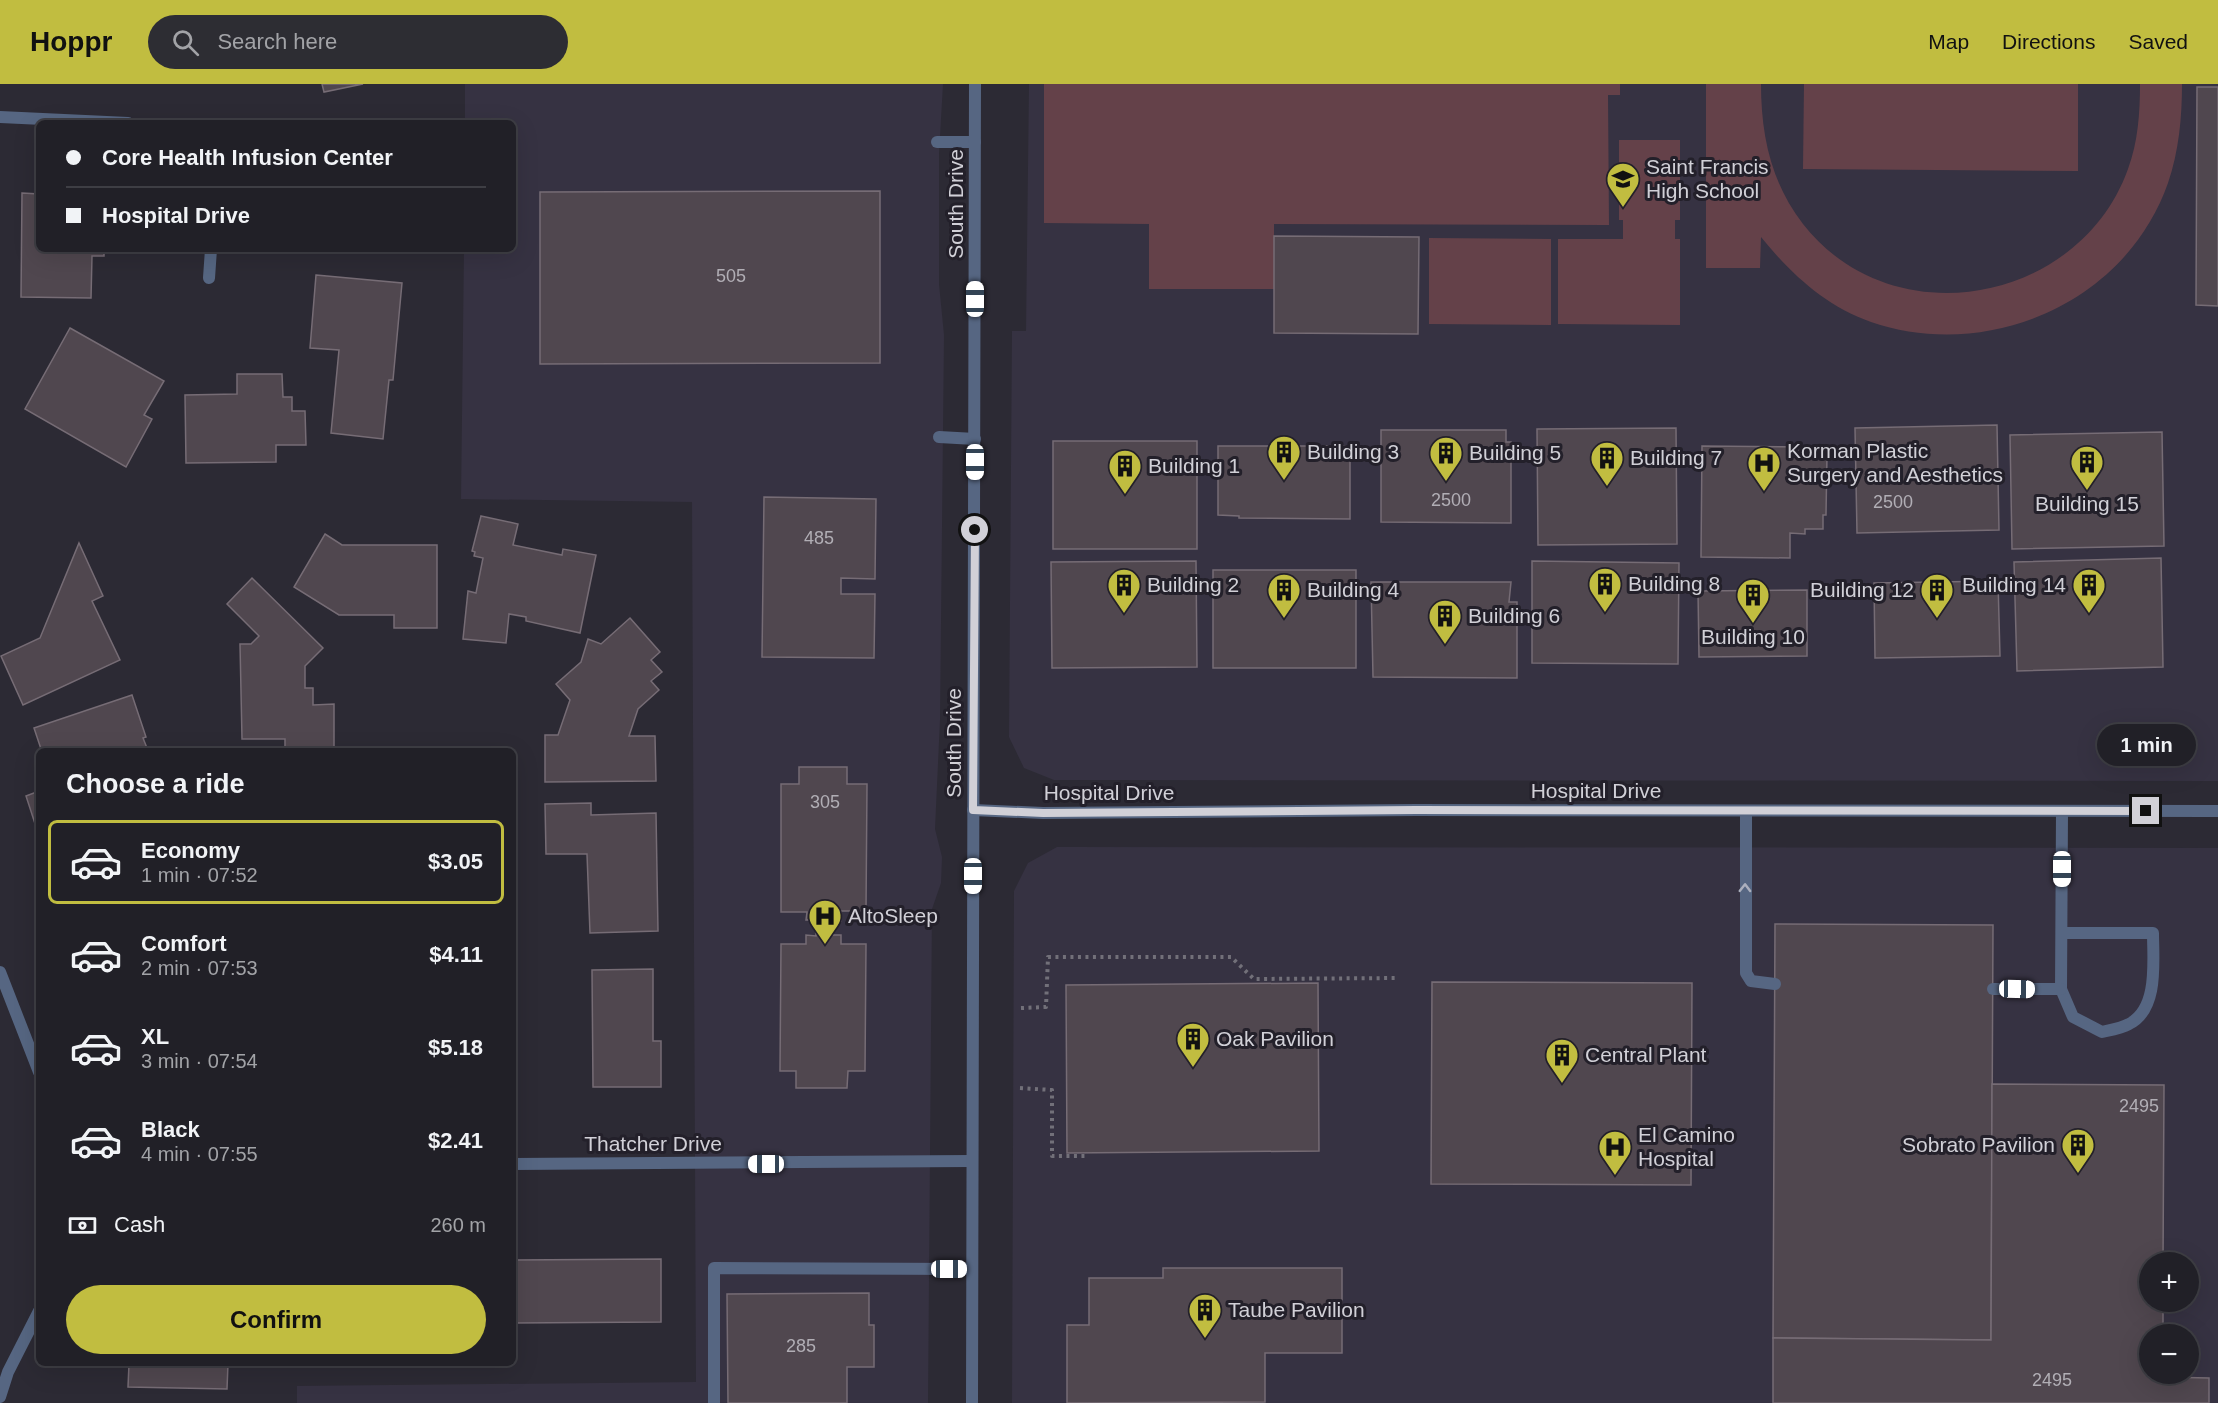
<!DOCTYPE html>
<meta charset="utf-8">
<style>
body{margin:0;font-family:Arial,sans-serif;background:#2d2d33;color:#f1f3f6;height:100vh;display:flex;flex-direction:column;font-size:22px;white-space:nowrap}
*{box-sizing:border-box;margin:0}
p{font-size:20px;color:#a2a3a7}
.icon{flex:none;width:33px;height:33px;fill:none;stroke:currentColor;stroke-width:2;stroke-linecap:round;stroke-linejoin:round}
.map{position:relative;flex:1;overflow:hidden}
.sheet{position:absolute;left:36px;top:664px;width:480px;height:618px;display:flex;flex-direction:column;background:#212027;border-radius:9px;box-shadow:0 6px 24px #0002,0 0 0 2px #3e3e44}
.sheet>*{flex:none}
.top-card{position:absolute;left:36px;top:36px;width:480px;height:132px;border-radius:9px;box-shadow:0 6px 24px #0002,0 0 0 2px #3e3e44;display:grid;align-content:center;height:132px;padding:0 30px;background:#212027}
.buttons{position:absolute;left:2139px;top:1168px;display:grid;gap:12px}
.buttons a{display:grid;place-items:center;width:60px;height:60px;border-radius:50%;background:#212027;box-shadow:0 6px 24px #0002,0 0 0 2px #3e3e44;font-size:30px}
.end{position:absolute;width:27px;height:27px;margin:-14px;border:8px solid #d1d0d7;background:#111;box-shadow:0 0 0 3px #111}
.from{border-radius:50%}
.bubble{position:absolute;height:42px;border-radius:21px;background:#212027;box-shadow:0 6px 24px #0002,0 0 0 2px #3e3e44;font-size:20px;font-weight:700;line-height:42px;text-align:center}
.car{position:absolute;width:18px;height:36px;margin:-18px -9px;border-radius:8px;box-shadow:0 0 4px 2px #0007;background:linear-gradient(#fff 24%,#345 0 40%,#fff 0 76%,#345 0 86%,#fff 0)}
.top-card b{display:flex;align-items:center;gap:21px;height:57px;font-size:22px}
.top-card b+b{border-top:2px solid #3e3e44}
.top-card i{width:15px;height:15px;background:#f1f3f6}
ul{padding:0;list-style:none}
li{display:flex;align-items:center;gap:18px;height:84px;margin:0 12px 9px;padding:0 18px;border:3px solid transparent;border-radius:9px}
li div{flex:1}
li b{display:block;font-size:22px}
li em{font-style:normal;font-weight:700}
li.current{border-color:#c1bd40}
li>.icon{width:54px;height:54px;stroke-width:1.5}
h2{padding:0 30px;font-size:27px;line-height:72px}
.pay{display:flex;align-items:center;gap:15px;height:66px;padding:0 30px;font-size:22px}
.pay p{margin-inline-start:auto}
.button{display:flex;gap:12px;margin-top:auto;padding:12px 30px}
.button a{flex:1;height:69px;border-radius:36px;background:#c1bd40;color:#111;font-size:24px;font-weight:700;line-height:69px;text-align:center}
header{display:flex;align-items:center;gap:36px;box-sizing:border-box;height:84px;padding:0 30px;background:#c1bd40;color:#111}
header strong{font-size:28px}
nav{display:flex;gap:33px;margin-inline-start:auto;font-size:21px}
.search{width:420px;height:54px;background:#2d2d33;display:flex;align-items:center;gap:15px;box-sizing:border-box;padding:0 21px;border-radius:33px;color:#a2a3a7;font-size:22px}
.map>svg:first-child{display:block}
</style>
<header>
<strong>Hoppr</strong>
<div class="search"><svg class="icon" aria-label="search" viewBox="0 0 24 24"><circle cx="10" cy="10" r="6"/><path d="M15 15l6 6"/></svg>Search here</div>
<nav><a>Map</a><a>Directions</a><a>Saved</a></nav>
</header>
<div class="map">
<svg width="2218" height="1319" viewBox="0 0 2218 1319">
<rect width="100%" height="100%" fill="#2c2a34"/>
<!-- built -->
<g fill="#363242" fill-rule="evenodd">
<polygon points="465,0 943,0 939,70 939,200 944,251 940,636 935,745 942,773 941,799 932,825 928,1319 297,1319 297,1302 696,1298 692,418 461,415 464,165 513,165 513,39 465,39"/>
<polygon points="1029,0 2218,0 2218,697 1054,696 1024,684 1009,653 1012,247 1026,247"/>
<path d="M1057,763L2218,764V1319H1012L1014,807L1028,779ZM2150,1179H2188V1218H2150ZM2150,1251H2188V1290H2150Z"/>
</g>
<!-- green -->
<g fill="#644149">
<polygon points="1044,0 1620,0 1620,11 1608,11 1609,141 1274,140 1274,205 1149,205 1149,140 1044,139"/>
<path d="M1706,0H1761C1761,51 1771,99 1803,140C1893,255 2080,219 2128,85C2138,58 2140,29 2140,0H2182C2182,33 2179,67 2168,99C2126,219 1988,278 1871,238C1825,222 1790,189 1761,153L1760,184H1706Z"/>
<polygon points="1804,0 2078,0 2078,87 1803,85"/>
<polygon points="1619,56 1680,56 1680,136 1675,136 1675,155 1680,155 1680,241 1558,240 1558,155 1623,155 1623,136 1619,136"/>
<polygon points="1429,154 1551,155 1551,241 1429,240"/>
</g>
<!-- building -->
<g fill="#50474f" stroke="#766c75" stroke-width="1.5">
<polygon points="322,0 363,0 324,8"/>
<polygon points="2197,3 2218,3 2218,222 2196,221"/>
<polygon points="880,107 880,279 540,280 540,108"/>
<polygon points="22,109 39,110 39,165 104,165 104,172 92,172 91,214 21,213"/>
<polygon points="1274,152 1419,153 1418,250 1274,249"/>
<polygon points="320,165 406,165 406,166"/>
<polygon points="316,191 402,199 393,296 389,296 383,355 331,349 339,266 310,264"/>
<polygon points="70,244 164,297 144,331 152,335 126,383 25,325"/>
<polygon points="237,290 282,290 283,313 292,313 292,327 305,327 306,361 276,361 276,378 186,379 185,311 237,310"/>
<polygon points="1997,341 1999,446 1857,449 1855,344"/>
<polygon points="1676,344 1677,460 1538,461 1537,345"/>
<polygon points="1381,346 1506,346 1506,358 1511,358 1511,439 1381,438"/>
<polygon points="2162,348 2164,462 2012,465 2010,351"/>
<rect x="1053" y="357" width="144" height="108"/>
<polygon points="1218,362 1350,362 1350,435 1239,434 1239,432 1218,431"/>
<polygon points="1702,362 1812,363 1811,371 1827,371 1826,431 1823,431 1823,445 1805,445 1805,450 1790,449 1790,474 1701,473"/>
<polygon points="764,413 876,415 875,495 841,494 841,510 875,510 874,574 762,573"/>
<polygon points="481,432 518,440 513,461 562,471 563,465 596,471 580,549 526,537 526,533 509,530 506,559 463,555 468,507 476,509 483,474 474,472 475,468 472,467"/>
<polygon points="325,450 342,461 437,461 437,544 394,544 394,531 339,531 294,503"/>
<polygon points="79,459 103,512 92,517 120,576 23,621 1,572 40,554"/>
<polygon points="2161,474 2163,583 2017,587 2014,478"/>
<polygon points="1196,477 1197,583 1052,584 1051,478"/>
<polygon points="1532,477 1679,479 1678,580 1532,579"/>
<rect x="1213" y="486" width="143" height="98"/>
<polygon points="252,494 323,564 305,582 305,604 313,604 313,621 334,620 334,664 285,664 285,655 242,655 240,560 251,560 259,552 227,520"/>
<polygon points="1998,497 2000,572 1875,574 1874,499"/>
<polygon points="1371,498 1511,498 1509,518 1517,518 1517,594 1373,593"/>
<polygon points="1807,506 1807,572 1699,573 1698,507"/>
<polygon points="630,534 660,568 651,576 662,588 651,597 659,606 638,625 629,652 655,652 656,697 545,698 545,651 558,651 570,616 556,600 581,578 588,555 601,560"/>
<polygon points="132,611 146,653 143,654 147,664 136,668 42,668 34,644"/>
<polygon points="799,683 847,683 847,700 867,700 866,827 841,827 841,837 833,841 833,851 841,851 841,860 866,860 865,987 848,987 847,1004 796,1004 796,987 780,987 781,860 806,860 806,851 816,852 816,836 806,836 807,828 781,828 781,700 799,700"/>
<polygon points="39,707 39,752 26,712"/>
<polygon points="591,719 591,731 656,729 658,847 590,849 587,770 546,770 545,720"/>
<polygon points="1775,840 1993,841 1991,1256 1773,1254"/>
<polygon points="653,885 653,957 661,957 661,1003 593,1003 592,886"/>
<polygon points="1432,898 1692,899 1691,1101 1431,1100"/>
<polygon points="1318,899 1319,1067 1067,1069 1066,901"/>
<polygon points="1992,1000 2164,1001 2163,1179 2150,1179 2150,1218 2163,1218 2163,1251 2150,1251 2150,1290 2162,1290 2162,1293 2209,1294 2209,1319 1773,1319 1773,1254 1991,1256"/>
<polygon points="661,1175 661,1238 513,1239 513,1176"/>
<polygon points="1163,1184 1342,1184 1342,1269 1265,1269 1265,1318 1067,1319 1067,1241 1089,1241 1089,1194 1163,1194"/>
<polygon points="869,1209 869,1241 874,1241 874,1283 847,1283 847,1319 728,1319 727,1210"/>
<polygon points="129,1280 228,1280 227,1305 128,1303"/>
</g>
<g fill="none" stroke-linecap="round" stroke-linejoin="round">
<!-- path -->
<g stroke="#727079" stroke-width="4" stroke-dasharray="3 4.5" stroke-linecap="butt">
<polyline points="1021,924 1046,923 1048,873 1231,873 1254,895 1399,894"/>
<polyline points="1020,1004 1052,1006 1052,1072 1085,1072"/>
</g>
<!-- lane -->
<g stroke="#566682" stroke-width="12">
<polyline points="937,58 975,58"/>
<polyline points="939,353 975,355"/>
<polyline points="1746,727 1746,889 1751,897 1775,900"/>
<path d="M2062,727L2061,905L2073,933L2102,948C2111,946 2122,944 2129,940C2159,925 2153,877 2153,849H2062"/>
<polyline points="1993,905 2061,905"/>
<polyline points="714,1319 714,1184 972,1185"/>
</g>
<!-- street -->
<g stroke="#566682" stroke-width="12">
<polyline points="0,33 128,39"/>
<polyline points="209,194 211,165"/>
<polyline points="973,726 1043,729 1416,726 2218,727"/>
<polyline points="0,888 39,988"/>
<polyline points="513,1080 972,1077"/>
<polyline points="0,1313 8,1288 39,1227"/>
<polyline points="972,1319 975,0"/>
</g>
</g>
<!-- one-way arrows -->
<defs><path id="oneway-chevron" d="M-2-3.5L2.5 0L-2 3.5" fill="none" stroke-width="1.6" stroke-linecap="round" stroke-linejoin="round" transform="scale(1.5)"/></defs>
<use stroke="#acb0be" href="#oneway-chevron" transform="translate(1745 804) rotate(-89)"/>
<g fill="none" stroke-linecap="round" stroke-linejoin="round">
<!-- route -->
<polyline stroke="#d1d0d7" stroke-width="8" points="975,446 973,726 1043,729 1416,726 2146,727"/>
</g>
<!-- icons -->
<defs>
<symbol id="school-pin" viewBox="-11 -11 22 30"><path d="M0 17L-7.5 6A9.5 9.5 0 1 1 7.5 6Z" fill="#c1bd40" stroke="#23202a"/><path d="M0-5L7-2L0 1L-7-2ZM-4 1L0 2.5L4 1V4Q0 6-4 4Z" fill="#111"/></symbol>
<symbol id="building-pin" viewBox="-11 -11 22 30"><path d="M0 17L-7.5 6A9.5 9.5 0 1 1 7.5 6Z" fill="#c1bd40" stroke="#23202a"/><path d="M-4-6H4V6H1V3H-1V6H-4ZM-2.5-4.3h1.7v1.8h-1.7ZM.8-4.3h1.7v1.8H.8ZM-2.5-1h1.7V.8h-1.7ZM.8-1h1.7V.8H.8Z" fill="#111"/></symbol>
<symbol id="hospital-pin" viewBox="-11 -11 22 30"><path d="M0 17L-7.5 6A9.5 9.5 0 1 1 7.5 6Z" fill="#c1bd40" stroke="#23202a"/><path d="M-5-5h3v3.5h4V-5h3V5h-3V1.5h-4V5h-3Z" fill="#111"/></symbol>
</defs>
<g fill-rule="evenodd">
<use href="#school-pin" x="1604" y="76" width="38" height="52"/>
<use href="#building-pin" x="1265" y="349" width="38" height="52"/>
<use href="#building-pin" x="1427" y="350" width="38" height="52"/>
<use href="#building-pin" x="1588" y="355" width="38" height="52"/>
<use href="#building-pin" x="2068" y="359" width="38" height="52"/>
<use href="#hospital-pin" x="1745" y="360" width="38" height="52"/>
<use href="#building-pin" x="1106" y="363" width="38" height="52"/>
<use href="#building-pin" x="1586" y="481" width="38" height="52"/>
<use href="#building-pin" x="1105" y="482" width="38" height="52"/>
<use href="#building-pin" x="2070" y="482" width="38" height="52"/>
<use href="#building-pin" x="1265" y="487" width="38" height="52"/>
<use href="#building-pin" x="1918" y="487" width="38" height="52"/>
<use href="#building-pin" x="1734" y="492" width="38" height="52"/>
<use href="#building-pin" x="1426" y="513" width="38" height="52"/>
<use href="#hospital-pin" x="806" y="813" width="38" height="52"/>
<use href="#building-pin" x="1174" y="936" width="38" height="52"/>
<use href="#building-pin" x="1543" y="952" width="38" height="52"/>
<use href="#building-pin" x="2059" y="1042" width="38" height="52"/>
<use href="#hospital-pin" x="1596" y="1044" width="38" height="52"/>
<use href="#building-pin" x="1186" y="1207" width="38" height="52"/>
</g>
<g text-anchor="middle" stroke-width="6" stroke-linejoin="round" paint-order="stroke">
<!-- number labels -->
<g font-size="18" fill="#b1aeb5">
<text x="731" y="198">505</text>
<text x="1451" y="422">2500</text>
<text x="1893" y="424">2500</text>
<text x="819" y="460">485</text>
<text x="825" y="724">305</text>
<text x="2139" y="1028">2495</text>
<text x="801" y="1268">285</text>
<text x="2052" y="1302">2495</text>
</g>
<!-- poi labels -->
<g font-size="21" fill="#d1d0d7" stroke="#23202a" text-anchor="start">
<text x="1646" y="90">Saint Francis<tspan x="1646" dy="24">High School</tspan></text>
<text x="1787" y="374">Korman Plastic<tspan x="1787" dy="24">Surgery and Aesthetics</tspan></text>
<text x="1307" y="375">Building 3</text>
<text x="1469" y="376">Building 5</text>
<text x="1630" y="381">Building 7</text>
<text x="1148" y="389">Building 1</text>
<text x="2087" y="427" text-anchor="middle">Building 15</text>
<text x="1628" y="507">Building 8</text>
<text x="1147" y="508">Building 2</text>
<text x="2066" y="508" text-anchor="end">Building 14</text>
<text x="1307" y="513">Building 4</text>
<text x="1914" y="513" text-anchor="end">Building 12</text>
<text x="1468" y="539">Building 6</text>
<text x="1753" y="560" text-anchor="middle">Building 10</text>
<text x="848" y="839">AltoSleep</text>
<text x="1216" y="962">Oak Pavilion</text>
<text x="1585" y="978">Central Plant</text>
<text x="1638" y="1058">El Camino<tspan x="1638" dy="24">Hospital</tspan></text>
<text x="2055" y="1068" text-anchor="end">Sobrato Pavilion</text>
<text x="1228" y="1233">Taube Pavilion</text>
</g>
<!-- street labels -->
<g font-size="21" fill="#d1d0d7" stroke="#23202a">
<text transform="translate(956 120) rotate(-90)" y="7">South Drive</text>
<text transform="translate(954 659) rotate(-90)" y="7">South Drive</text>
<text x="1596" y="714">Hospital Drive</text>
<text x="1109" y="716">Hospital Drive</text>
<text x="653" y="1067">Thatcher Drive</text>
</g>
</g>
</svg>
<div class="buttons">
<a>+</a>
<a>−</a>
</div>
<i class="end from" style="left:975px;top:446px"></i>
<i class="end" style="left:2146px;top:727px"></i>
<div class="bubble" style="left:2097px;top:640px;width:99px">1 min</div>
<i class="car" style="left:975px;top:215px;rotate:0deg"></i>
<i class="car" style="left:975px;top:378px;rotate:180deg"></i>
<i class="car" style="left:2062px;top:785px;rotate:180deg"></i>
<i class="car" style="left:973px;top:792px;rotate:180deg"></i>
<i class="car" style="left:2017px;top:905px;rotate:91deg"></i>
<i class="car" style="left:766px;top:1080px;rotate:270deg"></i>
<i class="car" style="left:949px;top:1185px;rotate:90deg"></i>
<div class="top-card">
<b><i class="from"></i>Core Health Infusion Center</b>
<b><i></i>Hospital Drive</b>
</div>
<section class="sheet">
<h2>Choose a ride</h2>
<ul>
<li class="current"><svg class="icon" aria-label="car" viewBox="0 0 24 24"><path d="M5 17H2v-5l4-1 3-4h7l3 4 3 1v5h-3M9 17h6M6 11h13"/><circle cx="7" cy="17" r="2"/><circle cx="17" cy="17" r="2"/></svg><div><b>Economy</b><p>1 min · 07:52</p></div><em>$3.05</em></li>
<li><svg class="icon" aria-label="car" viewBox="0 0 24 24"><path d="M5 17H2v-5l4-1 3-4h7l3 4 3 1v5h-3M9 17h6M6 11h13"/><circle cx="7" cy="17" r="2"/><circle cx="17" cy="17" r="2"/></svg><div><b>Comfort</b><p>2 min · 07:53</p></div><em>$4.11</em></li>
<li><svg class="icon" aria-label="car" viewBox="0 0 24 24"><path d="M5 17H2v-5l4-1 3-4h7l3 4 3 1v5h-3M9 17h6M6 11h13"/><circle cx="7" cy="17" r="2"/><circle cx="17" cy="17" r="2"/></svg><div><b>XL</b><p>3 min · 07:54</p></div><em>$5.18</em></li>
<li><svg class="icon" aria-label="car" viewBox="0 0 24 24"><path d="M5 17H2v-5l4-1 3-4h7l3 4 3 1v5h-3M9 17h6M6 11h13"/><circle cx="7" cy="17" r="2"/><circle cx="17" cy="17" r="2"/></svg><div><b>Black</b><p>4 min · 07:55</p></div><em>$2.41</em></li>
</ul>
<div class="pay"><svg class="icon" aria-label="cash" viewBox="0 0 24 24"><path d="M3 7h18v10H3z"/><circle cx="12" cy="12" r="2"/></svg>Cash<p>260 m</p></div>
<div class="button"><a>Confirm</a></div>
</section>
</div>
